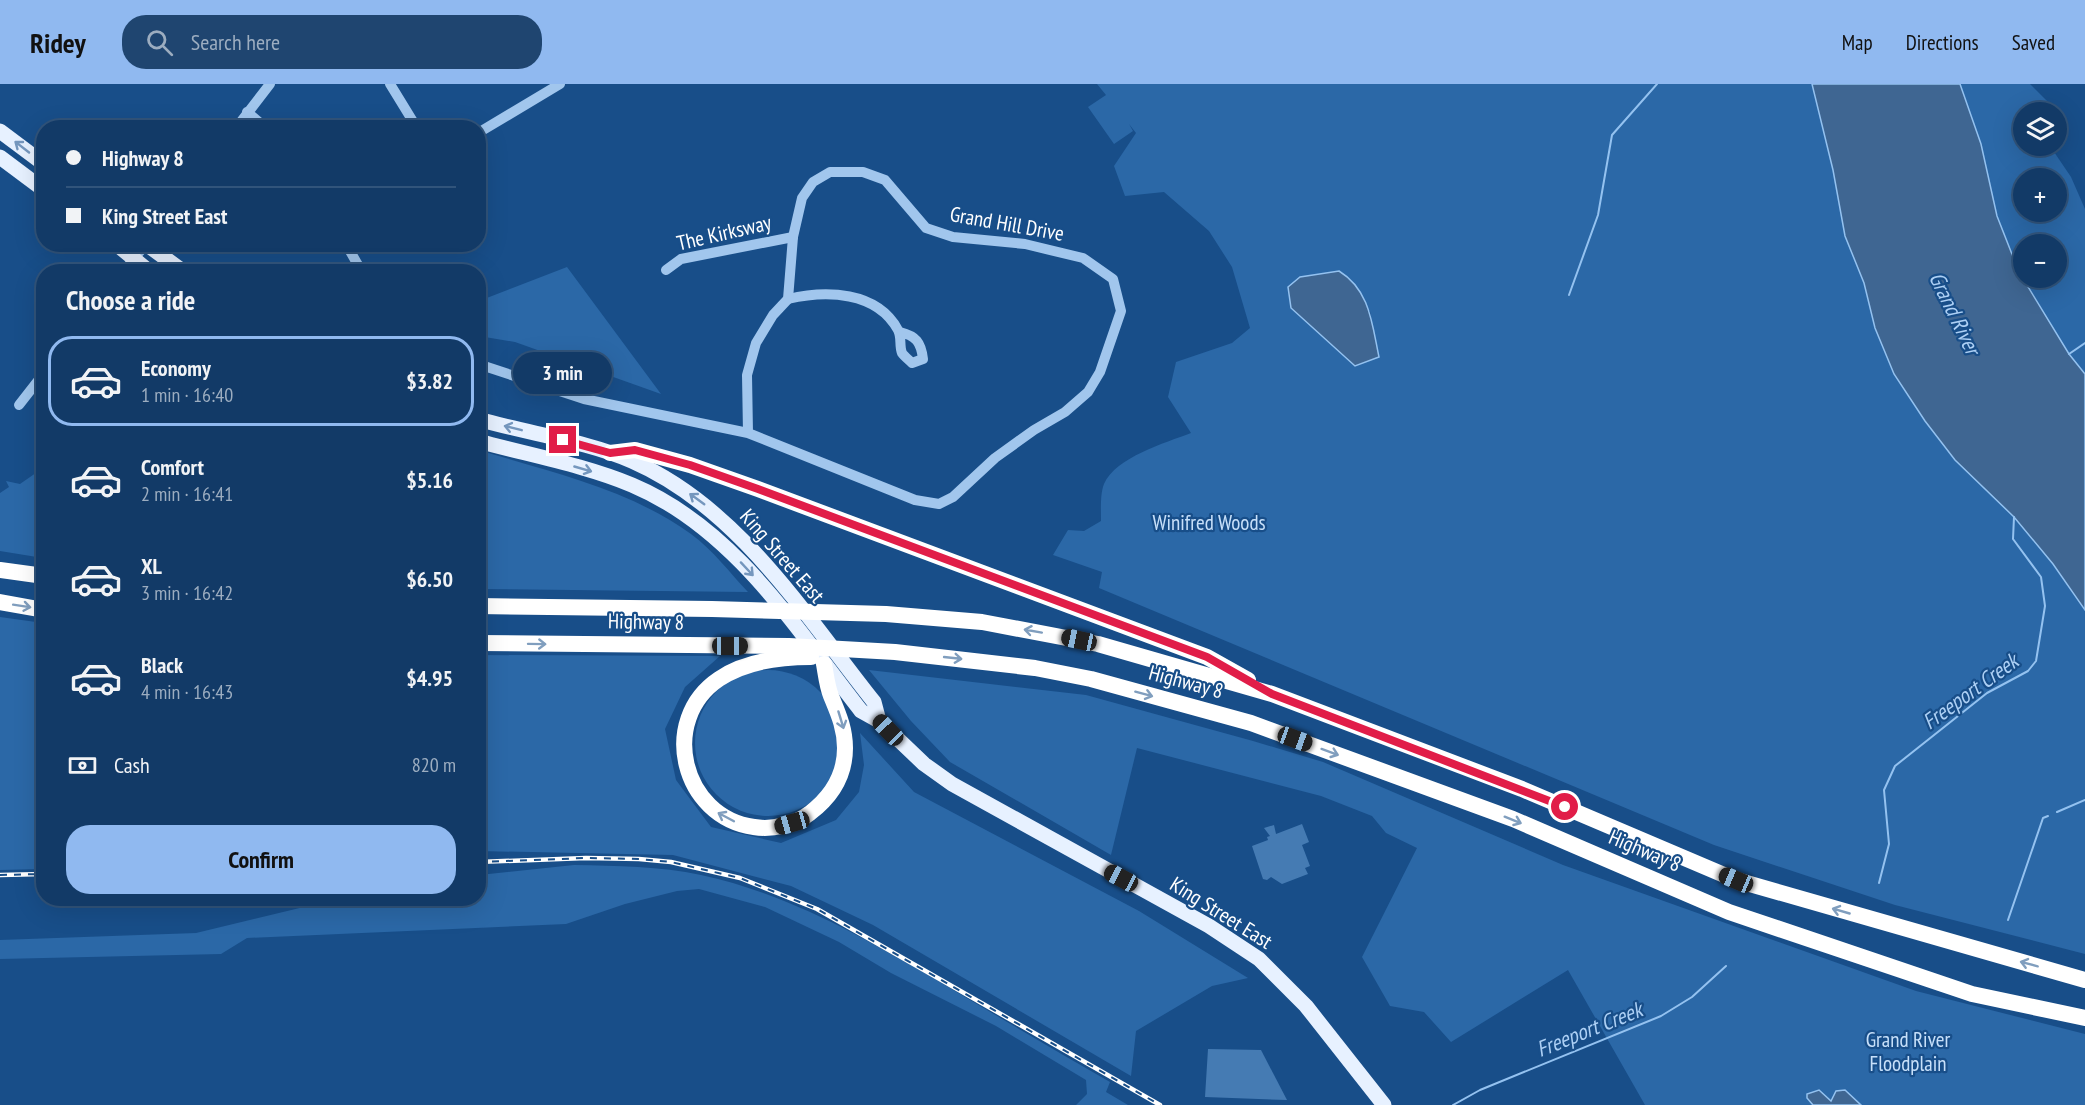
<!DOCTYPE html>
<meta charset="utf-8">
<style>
body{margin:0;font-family:"PT Sans Narrow",sans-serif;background:#1f4570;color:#f1f3f6;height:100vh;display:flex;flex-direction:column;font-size:22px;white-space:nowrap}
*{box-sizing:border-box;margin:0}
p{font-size:20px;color:#9cadc0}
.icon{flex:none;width:33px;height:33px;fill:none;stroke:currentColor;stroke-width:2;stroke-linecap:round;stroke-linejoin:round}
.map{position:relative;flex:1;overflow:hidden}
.sheet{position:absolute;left:36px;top:180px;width:450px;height:642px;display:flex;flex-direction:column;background:#123a67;border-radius:24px;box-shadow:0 6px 24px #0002,0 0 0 2px #31547b}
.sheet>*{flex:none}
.guide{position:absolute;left:36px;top:36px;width:450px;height:132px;border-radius:24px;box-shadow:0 6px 24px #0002,0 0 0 2px #31547b;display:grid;align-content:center;height:132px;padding:0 30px;background:#123a67}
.fabs{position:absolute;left:2013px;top:18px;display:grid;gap:12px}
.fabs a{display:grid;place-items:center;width:54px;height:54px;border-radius:50%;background:#123a67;box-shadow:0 6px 24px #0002,0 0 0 2px #31547b;font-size:30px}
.end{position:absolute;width:27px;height:27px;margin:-14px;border:8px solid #e11d48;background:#fff;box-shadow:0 0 0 3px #fff}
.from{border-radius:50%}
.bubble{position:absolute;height:42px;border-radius:21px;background:#123a67;box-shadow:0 6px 24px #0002,0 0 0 2px #31547b;font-size:20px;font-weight:600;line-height:42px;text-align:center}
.car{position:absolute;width:18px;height:36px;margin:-18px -9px;border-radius:8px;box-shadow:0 0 4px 2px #0007;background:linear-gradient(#222 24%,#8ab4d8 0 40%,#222 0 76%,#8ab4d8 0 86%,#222 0)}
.guide b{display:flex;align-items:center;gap:21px;height:57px;font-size:22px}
.guide b+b{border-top:2px solid #31547b}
.guide i{width:15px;height:15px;background:#f1f3f6}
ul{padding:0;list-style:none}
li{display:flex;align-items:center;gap:18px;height:90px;margin:0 12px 9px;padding:0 18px;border:3px solid transparent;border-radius:24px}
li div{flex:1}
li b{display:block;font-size:22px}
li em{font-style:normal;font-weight:600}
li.on{border-color:#90b9f0}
li>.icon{width:54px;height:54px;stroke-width:1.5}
h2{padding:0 30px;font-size:27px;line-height:72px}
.pay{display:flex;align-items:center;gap:15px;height:66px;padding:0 30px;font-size:22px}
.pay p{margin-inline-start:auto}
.action{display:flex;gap:12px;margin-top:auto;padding:12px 30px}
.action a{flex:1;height:69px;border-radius:24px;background:#90b9f0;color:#111;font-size:24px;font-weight:600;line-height:69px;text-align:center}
header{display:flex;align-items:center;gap:36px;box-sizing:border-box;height:84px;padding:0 30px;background:#90b9f0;color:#111}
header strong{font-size:28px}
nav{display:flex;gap:33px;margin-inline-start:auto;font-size:21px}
.search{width:420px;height:54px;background:#1f4570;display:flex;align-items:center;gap:15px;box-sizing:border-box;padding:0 21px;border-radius:24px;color:#9cadc0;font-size:22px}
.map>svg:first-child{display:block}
</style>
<header>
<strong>Ridey</strong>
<div class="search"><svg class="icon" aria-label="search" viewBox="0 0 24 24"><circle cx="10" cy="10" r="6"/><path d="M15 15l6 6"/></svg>Search here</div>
<nav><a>Map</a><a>Directions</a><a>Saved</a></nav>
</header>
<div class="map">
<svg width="2085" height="1021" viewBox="0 0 2085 1021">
<rect width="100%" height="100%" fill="#184e89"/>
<!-- green -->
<g fill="#2b68a7" fill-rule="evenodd">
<path d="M1097,0H1812L1833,86L1845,152L1864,199L1875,244L1894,290L1925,337L1955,376L2014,433L2053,480L2085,526V870L1895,821L1714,761L1099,504L1102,488L1053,471L1068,446L1084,447L1101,437C1101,426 1100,410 1104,400C1116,373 1165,359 1191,349L1168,313L1176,278L1232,259L1250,244L1232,183L1209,147L1164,108L1125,112L1114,82L1136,49L1129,40L1133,47L1114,60L1088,23L1106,11ZM1291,225L1370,227L1372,239Z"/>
<path d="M1960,0H2030L2051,21L2048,28H2024V62H2050L2071,93L2085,125V290L2069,270L2019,188L1997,132L1981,60ZM2024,94H2056V128H2024ZM2024,160H2056V194H2024Z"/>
<polygon points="567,183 661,310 515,258 479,252 479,217"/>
<path d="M479,366C552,389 627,404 691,450C714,467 729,488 748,508L479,505Z"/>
<polygon points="43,384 43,474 0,467 0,409 9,403 6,397 20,400"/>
<polygon points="0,533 43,539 43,785 0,786"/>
<polygon points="479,571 720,572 685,603 665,645 676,696 711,743 781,759 836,736 859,708 864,681 860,649 914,708 1139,827 1248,894 1212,902 1136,947 1131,992 873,841 791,802 673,771 479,767"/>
<polygon points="869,586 1086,611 1253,657 1323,678 1563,781 1916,907 2085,950 2085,1021 1829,1021 1807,1014 1813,1021 1645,1021 1568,886 1451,958 1424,928 1390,922 1362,873 1417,764 1386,749 1372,732 1321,712 1137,664 1111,771 950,678 911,637"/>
<circle cx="768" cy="659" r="73"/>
<path d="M574,781C616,782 660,782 701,791C790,810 868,856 945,901C999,933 1054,966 1110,998L1106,1008L1128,1021H1076L1087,1010L1086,996L996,942L891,889L839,858L765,823L699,805L677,807L625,820L566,840L247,854L221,870L0,875V856L196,849L337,815L478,814L479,791Z"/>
</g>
<!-- water -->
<g fill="#3f6692" stroke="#94c2f0" stroke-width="1.5">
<polygon points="1812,0 1960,0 1981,60 1997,132 2019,188 2069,270 2085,290 2085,526 2053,480 2014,433 1955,376 1925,337 1894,290 1875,244 1864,199 1845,152 1833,86"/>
<path d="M1339,187C1370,206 1372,240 1379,273L1355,282L1291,224L1288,203L1300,193Z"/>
<polygon points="1819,1006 1831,1017 1836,1007 1845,1006 1861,1021 1813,1021 1807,1014 1807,1010"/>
</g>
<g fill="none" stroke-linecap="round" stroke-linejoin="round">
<!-- stream -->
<g stroke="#94c2f0" stroke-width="2">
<polyline points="1569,211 1598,131 1612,51 1657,0"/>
<polyline points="2069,270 2085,259"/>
<polyline points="2057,728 2085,716"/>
<polyline points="1879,799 1889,760 1884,706 1895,682 1987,609 2028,587 2036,577 2045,522 2041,493 2013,455 2014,433"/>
<polyline points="2008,836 2043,734 2048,732"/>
<polyline points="1453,1021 1480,1006 1661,932 1692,913 1726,882"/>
</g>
</g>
<!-- building -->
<g fill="#457bb3">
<polygon points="1302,740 1309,758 1302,761 1310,782 1305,784 1308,790 1282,800 1271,793 1267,796 1263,795 1252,762 1268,756 1267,753 1270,752 1264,744 1274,741 1276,750"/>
<polygon points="1208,965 1261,966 1287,1016 1205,1013"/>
</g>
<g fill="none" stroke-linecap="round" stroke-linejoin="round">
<!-- minor -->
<g stroke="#a1c6ed" stroke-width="10">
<polyline points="390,0 417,44"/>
<polyline points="247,28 266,44"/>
<polyline points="236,44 270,0"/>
<polyline points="478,49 560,0"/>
<polyline points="346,160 362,188"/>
<polyline points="666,186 681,175 793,153"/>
<polyline points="123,188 146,160"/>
<path d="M788,215C826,206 877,207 898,246C902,253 899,262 902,269C904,272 909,276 912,279L923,275C921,258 916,252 900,248"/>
<polyline points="478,280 584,315 748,349 915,416 939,420 953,413 995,374 1034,346 1065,328 1088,308 1100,288 1121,227 1113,195 1083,174 1025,160 953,153 926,144 885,96 863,88 830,88 813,98 802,114 793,153 788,215 773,231 756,259 747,291 748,349"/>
<polyline points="19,321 44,289"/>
</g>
<!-- major -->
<g stroke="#e7f1ff" stroke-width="15">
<polyline points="0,47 44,80"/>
<polyline points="0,73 44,106"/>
<polyline points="116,160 150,188"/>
<polyline points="146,160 184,188"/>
<path d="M478,335C529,350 583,356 632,377C738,423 804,530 874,618L879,637"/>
<path d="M478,357C529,371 584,381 632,401C734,444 795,543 861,627L879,637L924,680L952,700L1209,842L1259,875L1306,922L1384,1021"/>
</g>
<!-- highway -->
<g stroke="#fff" stroke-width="16">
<polyline points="610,369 635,366 690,381 758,405 1207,573 1248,596"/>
<polyline points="0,486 44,492"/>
<polyline points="0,518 44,526"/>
<polyline points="478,522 712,525 886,530 982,538 1098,560 1272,610 1522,705 1736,796 2085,896"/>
<polyline points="478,559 789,562 895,568 1035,584 1091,595 1251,639 1513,735 1729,828 1972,910 2085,934"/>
<path d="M811,573C780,573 744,578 719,595C658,636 682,733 754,743C772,746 795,741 810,729C831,713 845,691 845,664C845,644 838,629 831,612C827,602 826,591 824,580"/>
</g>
<defs>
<g id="rail">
<polyline points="478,778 586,774 639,775 671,778 740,794 817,825 1160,1021"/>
<polyline points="0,791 44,790"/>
</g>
</defs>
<!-- rail casing -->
<use href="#rail" stroke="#fff" stroke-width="4.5"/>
<!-- rail -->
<use href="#rail" stroke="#184e89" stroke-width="2" stroke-dasharray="7" stroke-linecap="butt"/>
</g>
<!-- one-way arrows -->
<defs><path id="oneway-shaft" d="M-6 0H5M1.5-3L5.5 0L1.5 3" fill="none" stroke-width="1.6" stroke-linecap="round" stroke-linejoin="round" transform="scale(1.5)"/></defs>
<g stroke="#7597be">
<use href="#oneway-shaft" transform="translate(22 63) rotate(-142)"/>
<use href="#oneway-shaft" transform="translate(513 344) rotate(-166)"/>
<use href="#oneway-shaft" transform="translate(583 385) rotate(16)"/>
<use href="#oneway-shaft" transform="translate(697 415) rotate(-144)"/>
<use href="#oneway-shaft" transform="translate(747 485) rotate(47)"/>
</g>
<g stroke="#809ebe">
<use href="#oneway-shaft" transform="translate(22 522) rotate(9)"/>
<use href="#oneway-shaft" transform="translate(1033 547) rotate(-170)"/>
<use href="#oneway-shaft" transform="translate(537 560) rotate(1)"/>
<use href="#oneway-shaft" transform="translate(953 574) rotate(6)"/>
<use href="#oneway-shaft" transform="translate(1144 610) rotate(15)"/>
<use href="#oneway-shaft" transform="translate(841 636) rotate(73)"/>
<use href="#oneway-shaft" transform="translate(1330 668) rotate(20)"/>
<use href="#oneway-shaft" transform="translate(726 733) rotate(-152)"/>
<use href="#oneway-shaft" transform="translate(1513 736) rotate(22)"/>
<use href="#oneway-shaft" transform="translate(1841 827) rotate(-164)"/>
<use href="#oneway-shaft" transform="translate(2029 880) rotate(-165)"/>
</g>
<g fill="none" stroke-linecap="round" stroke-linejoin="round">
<!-- route -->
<polyline stroke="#e11d48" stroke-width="8" points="563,356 610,369 635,366 690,381 758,405 1207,573 1272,610 1565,723"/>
</g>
<g text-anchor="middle" stroke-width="4.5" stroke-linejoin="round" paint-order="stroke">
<!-- street labels -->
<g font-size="21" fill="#fff" stroke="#184e89">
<text transform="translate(1007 140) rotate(10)" y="7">Grand Hill Drive</text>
<text transform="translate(724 149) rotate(-13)" y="7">The Kirksway</text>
<text transform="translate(782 472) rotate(49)" y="7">King Street East</text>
<text transform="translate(646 538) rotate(1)" y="7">Highway 8</text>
<text transform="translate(1186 598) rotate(15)" y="7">Highway 8</text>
<text transform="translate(1645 767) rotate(23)" y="7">Highway 8</text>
<text transform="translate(1221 829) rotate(32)" y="7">King Street East</text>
</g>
<!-- park labels -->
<g font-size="21" fill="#c7e0fa" stroke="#184e89">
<text x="1209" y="446">Winifred Woods</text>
<text x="1908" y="963">Grand River<tspan x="1908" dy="24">Floodplain</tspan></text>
</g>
<!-- water labels -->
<g font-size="22" font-style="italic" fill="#add0f5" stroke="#184e89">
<text transform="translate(1955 229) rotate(64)" y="8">Grand River</text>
<text transform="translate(1970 607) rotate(-36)" y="8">Freeport Creek</text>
<text transform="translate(1589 945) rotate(-22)" y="8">Freeport Creek</text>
</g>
</g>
</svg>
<div class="fabs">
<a><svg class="icon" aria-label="layers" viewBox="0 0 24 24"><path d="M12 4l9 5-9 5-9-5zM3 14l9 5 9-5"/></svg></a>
<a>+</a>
<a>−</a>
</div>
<i class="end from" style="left:1565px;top:723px"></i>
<i class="end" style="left:563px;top:356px"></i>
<div class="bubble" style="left:513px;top:268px;width:99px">3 min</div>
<i class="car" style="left:1079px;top:556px;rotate:282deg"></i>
<i class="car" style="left:730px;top:562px;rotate:90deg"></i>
<i class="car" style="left:888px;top:646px;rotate:316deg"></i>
<i class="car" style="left:1295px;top:655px;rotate:110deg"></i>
<i class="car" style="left:792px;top:739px;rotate:254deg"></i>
<i class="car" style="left:1121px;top:794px;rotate:298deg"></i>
<i class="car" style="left:1736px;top:796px;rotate:293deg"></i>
<div class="guide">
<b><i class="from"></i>Highway 8</b>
<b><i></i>King Street East</b>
</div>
<section class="sheet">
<h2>Choose a ride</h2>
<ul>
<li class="on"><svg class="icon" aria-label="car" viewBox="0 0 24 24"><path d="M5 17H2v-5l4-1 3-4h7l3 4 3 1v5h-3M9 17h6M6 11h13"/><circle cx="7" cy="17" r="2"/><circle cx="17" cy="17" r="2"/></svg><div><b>Economy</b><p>1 min · 16:40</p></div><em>$3.82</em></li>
<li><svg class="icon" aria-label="car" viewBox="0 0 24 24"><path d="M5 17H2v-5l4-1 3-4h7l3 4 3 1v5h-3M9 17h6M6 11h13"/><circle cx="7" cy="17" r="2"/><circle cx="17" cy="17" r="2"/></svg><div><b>Comfort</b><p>2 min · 16:41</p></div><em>$5.16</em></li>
<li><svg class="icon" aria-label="car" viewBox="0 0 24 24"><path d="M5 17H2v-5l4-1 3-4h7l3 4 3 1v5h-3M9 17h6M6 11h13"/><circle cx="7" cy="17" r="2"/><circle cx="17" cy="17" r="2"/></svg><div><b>XL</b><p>3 min · 16:42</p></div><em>$6.50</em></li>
<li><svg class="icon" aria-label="car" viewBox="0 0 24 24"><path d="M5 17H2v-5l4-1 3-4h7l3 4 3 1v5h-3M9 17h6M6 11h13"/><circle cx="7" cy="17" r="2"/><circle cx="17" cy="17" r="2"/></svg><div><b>Black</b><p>4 min · 16:43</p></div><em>$4.95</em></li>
</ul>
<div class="pay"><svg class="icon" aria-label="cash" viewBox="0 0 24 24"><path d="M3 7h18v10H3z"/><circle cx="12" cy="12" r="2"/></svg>Cash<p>820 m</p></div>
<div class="action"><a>Confirm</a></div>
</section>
</div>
